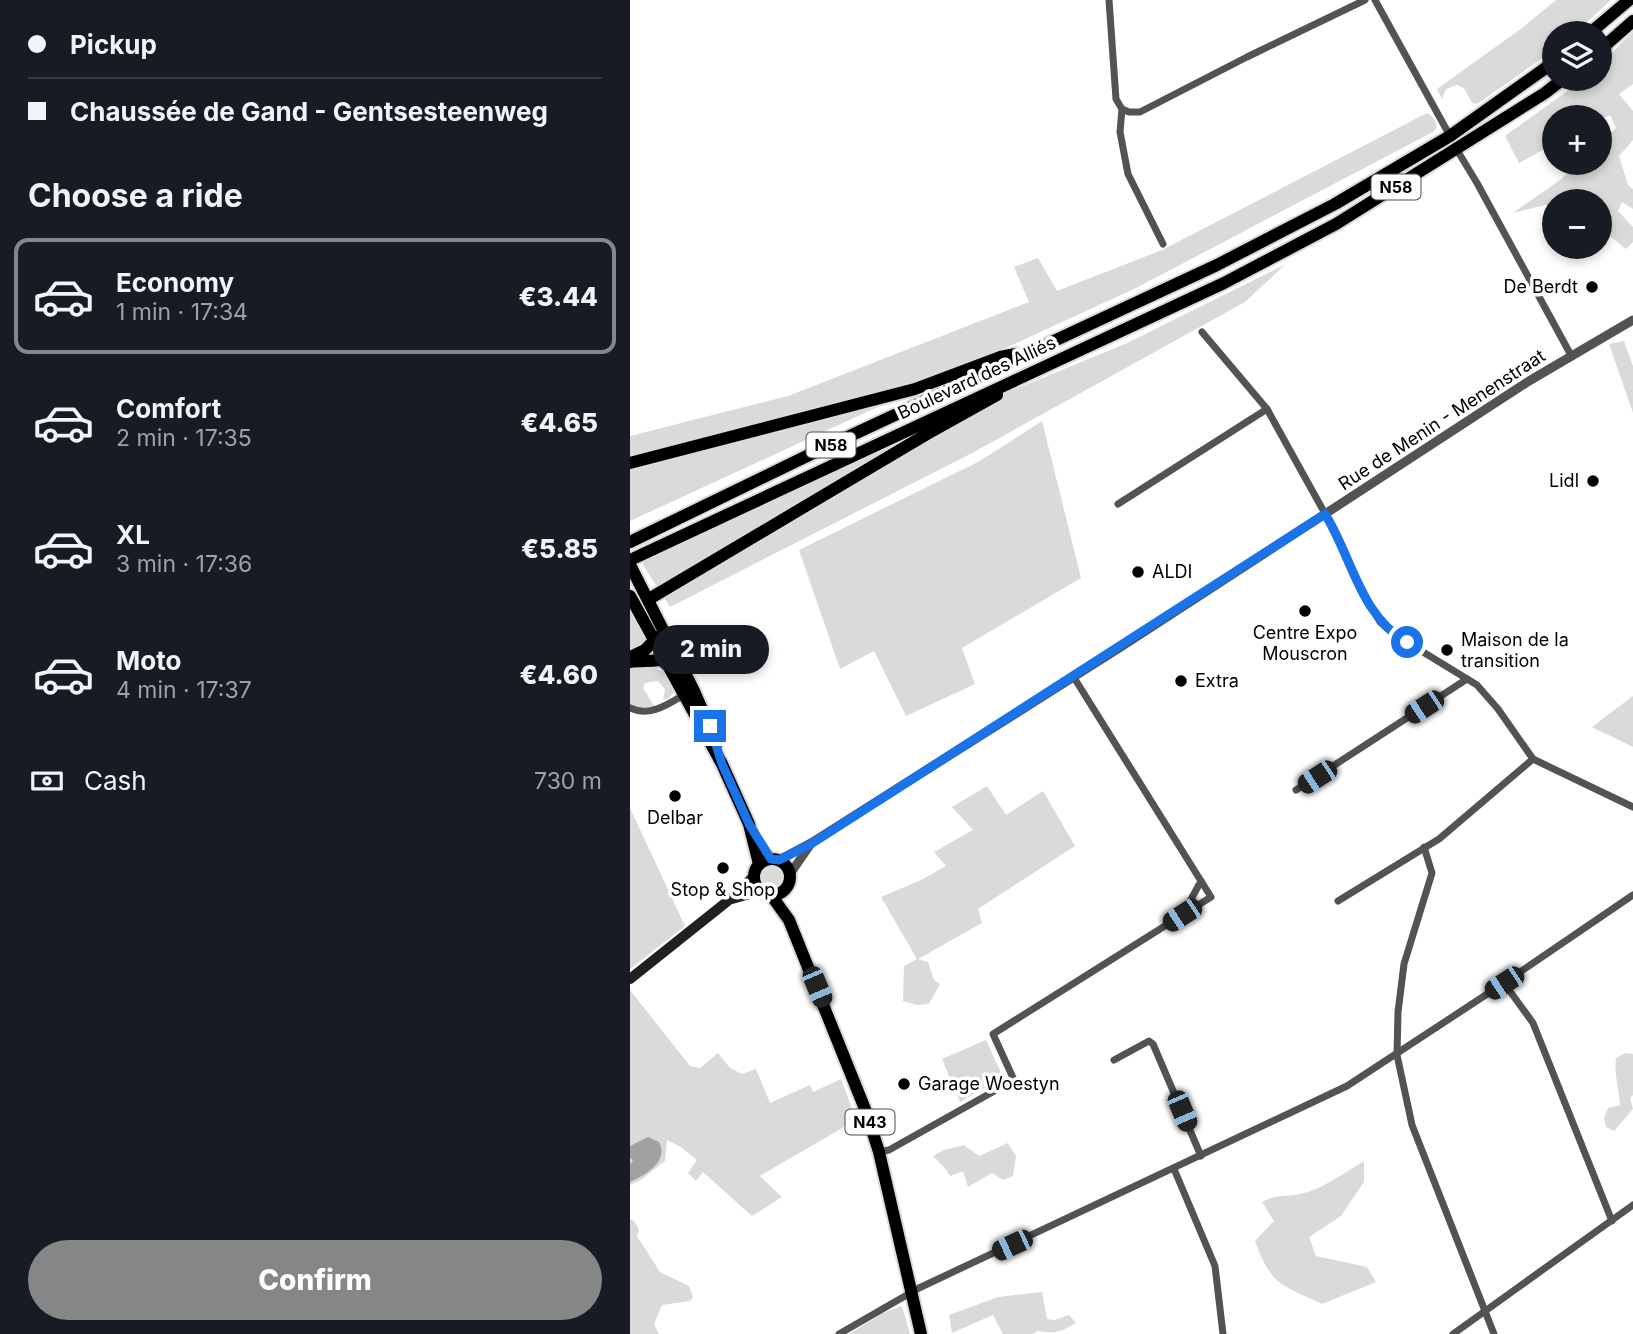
<!DOCTYPE html>
<meta charset="utf-8">
<style>
body{margin:0;font-family:Inter,sans-serif;background:#242831;color:#f1f3f6;height:100vh;display:flex;flex-direction:column;font-size:26px;white-space:nowrap}
*{box-sizing:border-box;margin:0}
p{font-size:23px;color:#9ea1a6}
.icon{flex:none;width:38px;height:38px;fill:none;stroke:currentColor;stroke-width:2;stroke-linecap:round;stroke-linejoin:round}
.map{position:relative;flex:1;overflow:hidden}
.details{display:flex;flex-direction:column;background:#171b24;width:630px}
.details>*{flex:none}
.hud{display:grid;align-content:center;height:154px;padding:0 28px;background:#171b24}
.controls{position:absolute;left:912px;top:21px;display:grid;gap:14px}
.controls a{display:grid;place-items:center;width:70px;height:70px;border-radius:50%;background:#171b24;box-shadow:0 4px 10px #0003;font-size:35px}
.end{position:absolute;width:32px;height:32px;margin:-16px;border:9px solid #1a73e8;background:#fff;box-shadow:0 0 0 4px #fff}
.from{border-radius:50%}
.bubble{position:absolute;height:49px;border-radius:24px;background:#171b24;box-shadow:0 4px 10px #0003;font-size:23px;font-weight:800;line-height:49px;text-align:center}
.car{position:absolute;width:21px;height:42px;margin:-21px -10px;border-radius:9px;box-shadow:0 0 5px 2px #0007;background:linear-gradient(#222 24%,#8ab4d8 0 40%,#222 0 76%,#8ab4d8 0 86%,#222 0)}
.hud b{display:flex;align-items:center;gap:24px;height:66px;font-size:26px}
.hud b+b{border-top:2px solid #363941}
.hud i{width:18px;height:18px;background:#f1f3f6}
ul{padding:0;list-style:none}
li{display:flex;align-items:center;gap:21px;height:116px;margin:0 14px 10px;padding:0 14px;border:4px solid transparent;border-radius:14px}
li div{flex:1}
li b{display:block;font-size:26px}
li em{font-style:normal;font-weight:800}
li.active{border-color:#858687}
li>.icon{width:63px;height:63px;stroke-width:1.5}
h2{padding:0 28px;font-size:32px;line-height:84px}
.pay{display:flex;align-items:center;gap:18px;height:77px;padding:0 28px;font-size:26px}
.pay p{margin-inline-start:auto}
.button{display:flex;gap:14px;margin-top:auto;padding:14px 28px}
.button a{flex:1;height:80px;border-radius:42px;background:#858687;color:#fff;font-size:28px;font-weight:800;line-height:80px;text-align:center}
main{display:flex;flex:1;min-height:0}
.map>svg:first-child{display:block}
</style>
<main>
<section class="details">
<div class="hud">
<b><i class="from"></i>Pickup</b>
<b><i></i>Chaussée de Gand - Gentsesteenweg</b>
</div>
<h2>Choose a ride</h2>
<ul>
<li class="active"><svg class="icon" aria-label="car" viewBox="0 0 24 24"><path d="M5 17H2v-5l4-1 3-4h7l3 4 3 1v5h-3M9 17h6M6 11h13"/><circle cx="7" cy="17" r="2"/><circle cx="17" cy="17" r="2"/></svg><div><b>Economy</b><p>1 min · 17:34</p></div><em>€3.44</em></li>
<li><svg class="icon" aria-label="car" viewBox="0 0 24 24"><path d="M5 17H2v-5l4-1 3-4h7l3 4 3 1v5h-3M9 17h6M6 11h13"/><circle cx="7" cy="17" r="2"/><circle cx="17" cy="17" r="2"/></svg><div><b>Comfort</b><p>2 min · 17:35</p></div><em>€4.65</em></li>
<li><svg class="icon" aria-label="car" viewBox="0 0 24 24"><path d="M5 17H2v-5l4-1 3-4h7l3 4 3 1v5h-3M9 17h6M6 11h13"/><circle cx="7" cy="17" r="2"/><circle cx="17" cy="17" r="2"/></svg><div><b>XL</b><p>3 min · 17:36</p></div><em>€5.85</em></li>
<li><svg class="icon" aria-label="car" viewBox="0 0 24 24"><path d="M5 17H2v-5l4-1 3-4h7l3 4 3 1v5h-3M9 17h6M6 11h13"/><circle cx="7" cy="17" r="2"/><circle cx="17" cy="17" r="2"/></svg><div><b>Moto</b><p>4 min · 17:37</p></div><em>€4.60</em></li>
</ul>
<div class="pay"><svg class="icon" aria-label="cash" viewBox="0 0 24 24"><path d="M3 7h18v10H3z"/><circle cx="12" cy="12" r="2"/></svg>Cash<p>730 m</p></div>
<div class="button"><a>Confirm</a></div>
</section>
<div class="map">
<svg width="1003" height="1334" viewBox="0 0 1003 1334">
<rect width="100%" height="100%" fill="#fff"/>
<!-- green -->
<g fill="#dadada">
<polygon points="926,0 981,0 945,33 924,33 924,50 847,104 842,103 834,88 827,85 816,89 812,99 807,89 892,28"/>
<polygon points="1003,32 1003,84 989,94 1003,111 1003,140 989,156 998,185 1003,189 1003,209 992,202 988,211 1003,227 1003,242 996,249 970,228 970,201 924,201 924,203 883,213 930,180 949,163 970,163 970,144 986,128 980,115 970,120 970,117 924,117 924,144 889,163 875,136 954,79 970,79 970,64"/>
<path d="M797,113C804,118 807,120 806,129L801,133L506,288L0,521V436L158,396L399,302L384,267L408,258L427,291L532,250Z"/>
<polygon points="656,264 615,302 344,452 40,607 15,568 10,555 188,470 495,344"/>
<polygon points="994,341 1003,366 1003,413 979,344"/>
<polygon points="412,421 451,578 332,648 345,684 276,716 244,651 210,669 169,550 350,461"/>
<polygon points="0,608 15,635 16,642 0,650"/>
<polygon points="19,666 32,671 44,692 39,698 33,700 35,689 28,681 15,683 13,688 24,706 8,708 0,705 0,669"/>
<polygon points="1003,696 1003,747 962,727"/>
<polygon points="357,786 376,815 413,791 445,846 348,909 352,923 288,959 298,962 304,980 310,984 299,1004 287,1005 273,1001 274,966 287,959 251,897 291,880 316,866 304,852 343,830 322,807"/>
<polygon points="0,808 55,926 0,969"/>
<circle cx="142" cy="877" r="10"/>
<polygon points="0,990 60,1066 70,1068 88,1053 100,1068 112,1074 126,1069 140,1103 180,1085 183,1092 211,1079 226,1120 130,1176 152,1197 122,1216 73,1172 66,1181 58,1173 67,1160 51,1147 37,1140 35,1161 11,1180 0,1185"/>
<polygon points="356,1040 373,1077 330,1102 312,1059"/>
<path d="M995,1053L1003,1054V1095L1000,1098L1003,1109L984,1131L976,1127L974,1118L978,1108L990,1105C989,1089 984,1074 986,1058Z"/>
<polygon points="378,1143 386,1156 383,1176 373,1180 362,1173 338,1187 333,1171 320,1176 314,1167 303,1156 314,1150 334,1145 349,1156"/>
<path d="M734,1161V1182L711,1216L679,1237L686,1256L737,1267L746,1282L692,1304C651,1284 642,1287 625,1241L644,1221L632,1202C645,1194 657,1197 670,1194C693,1189 714,1173 734,1161Z"/>
<polygon points="0,1219 4,1221 9,1230 7,1236 30,1272 59,1286 63,1297 60,1301 32,1305 24,1324 29,1334 0,1334"/>
<path d="M412,1292L417,1319L424,1320L439,1315L446,1323C430,1332 427,1334 408,1331L402,1334H373L363,1315L322,1333L319,1315L368,1297Z"/>
<polygon points="272,1306 280,1334 219,1334 253,1313"/>
</g>
<!-- water -->
<path fill="#a1a1a1" d="M18,1137L29,1142C39,1161 16,1175 0,1182V1165L3,1160L0,1158V1146Z"/>
<g fill="none" stroke-linecap="round" stroke-linejoin="round">
<defs>
<g id="primary">
<polyline points="0,565 63,689 87,743"/>
<polyline points="0,596 92,764 119,824 129,864"/>
<polyline points="0,657 15,650 27,637"/>
<path d="M0,662C10,660 26,662 33,659"/>
<circle cx="142" cy="877" r="18"/>
<polyline points="141,895 159,920 237,1114 249,1152 291,1334"/>
</g>
<g id="trunk">
<polyline points="960,33 999,0"/>
<polyline points="970,50 1003,21"/>
<polyline points="0,463 285,389 370,357 386,354"/>
<polyline points="0,542 179,455 587,265 705,204 820,136 924,62"/>
<polyline points="0,560 594,283 706,224 915,93 933,79"/>
<polyline points="19,599 297,434 367,395"/>
</g>
</defs>
<!-- primary casing -->
<use href="#primary" stroke="#dbdbdb" stroke-width="16"/>
<!-- trunk casing -->
<use href="#trunk" stroke="#dbdbdb" stroke-width="16"/>
<!-- minor -->
<g stroke="#535353" stroke-width="7">
<polyline points="479,0 486,99 492,109 490,132 498,174 533,244"/>
<polyline points="745,0 820,136"/>
<polyline points="492,109 499,112 510,112 617,57 735,0"/>
<polyline points="827,150 847,183 942,357"/>
<polyline points="572,332 637,409 698,519 730,587 750,622 762,633 847,685 868,709 903,759 1003,807"/>
<polyline points="488,504 637,409"/>
<path d="M0,708C20,718 40,703 57,693"/>
<polyline points="666,790 837,679"/>
<polyline points="794,847 802,873 774,964 768,1012 767,1055 782,1125 864,1334"/>
<polyline points="708,901 809,839 903,759"/>
<polyline points="553,914 571,881"/>
<polyline points="874,983 903,1023 982,1221"/>
<polyline points="484,1060 519,1041 523,1044 571,1156"/>
<polyline points="249,1152 259,1150 384,1080 363,1034 581,897 443,676"/>
<polyline points="544,1169 585,1266 593,1334"/>
<polyline points="209,1334 289,1288 717,1086 874,983 1003,895"/>
<polyline points="823,1334 1003,1205"/>
</g>
<!-- tertiary -->
<g stroke="#535353" stroke-width="9">
<polyline points="149,860 181,843 494,645 899,381 1003,320"/>
<polyline points="160,874 180,845"/>
</g>
<!-- secondary -->
<g stroke="#202020" stroke-width="10">
<polyline points="102,899 130,891"/>
<polyline points="0,979 99,900 124,876"/>
</g>
<!-- primary -->
<use href="#primary" stroke="#000" stroke-width="12"/>
<!-- trunk -->
<use href="#trunk" stroke="#000" stroke-width="12"/>
</g>
<g fill="none" stroke-linecap="round" stroke-linejoin="round">
<!-- route -->
<path stroke="#1a73e8" stroke-width="9" d="M80,726L92,764L119,824L141,859L149,860L181,844L695,514C722,557 730,616 777,642"/>
</g>
<!-- markers -->
<g fill="#000" stroke="#fff" stroke-width="2.5">
<circle cx="962" cy="287" r="7"/>
<circle cx="963" cy="481" r="7"/>
<circle cx="508" cy="572" r="7"/>
<circle cx="675" cy="611" r="7"/>
<circle cx="817" cy="650" r="7"/>
<circle cx="551" cy="681" r="7"/>
<circle cx="45" cy="796" r="7"/>
<circle cx="93" cy="868" r="7"/>
<circle cx="274" cy="1084" r="7"/>
</g>
<g text-anchor="middle" stroke-width="7" stroke-linejoin="round" paint-order="stroke">
<!-- shield labels -->
<g fill="#fff" stroke="#4c4c4c" stroke-width="2">
<rect x="741.5" y="174.5" width="49" height="25" rx="5"/>
<rect x="176.5" y="432.5" width="49" height="25" rx="5"/>
<rect x="215.5" y="1109.5" width="49" height="25" rx="5"/>
</g>
<g font-size="16" font-weight="bold" fill="#000">
<text x="766" y="193">N58</text>
<text x="201" y="451">N58</text>
<text x="240" y="1128">N43</text>
</g>
<!-- poi labels -->
<g font-size="18" fill="#000" stroke="#fff" text-anchor="start">
<text x="948" y="293" text-anchor="end">De Berdt</text>
<text x="949" y="487" text-anchor="end">Lidl</text>
<text x="522" y="578">ALDI</text>
<text x="675" y="639" text-anchor="middle">Centre Expo<tspan x="675" dy="21">Mouscron</tspan></text>
<text x="831" y="646">Maison de la<tspan x="831" dy="21">transition</tspan></text>
<text x="565" y="687">Extra</text>
<text x="45" y="824" text-anchor="middle">Delbar</text>
<text x="93" y="896" text-anchor="middle">Stop &amp; Shop</text>
<text x="288" y="1090">Garage Woestyn</text>
</g>
<!-- street labels -->
<g font-size="18" fill="#000" stroke="#fff">
<text transform="translate(347 378) rotate(-25)" y="6">Boulevard des Alliés</text>
<text transform="translate(812 420) rotate(-33)" y="6">Rue de Menin - Menenstraat</text>
</g>
</g>
</svg>
<div class="controls">
<a><svg class="icon" aria-label="layers" viewBox="0 0 24 24"><path d="M12 4l9 5-9 5-9-5zM3 14l9 5 9-5"/></svg></a>
<a>+</a>
<a>−</a>
</div>
<i class="end from" style="left:777px;top:642px"></i>
<i class="end" style="left:80px;top:726px"></i>
<div class="bubble" style="left:23px;top:625px;width:116px">2 min</div>
<i class="car" style="left:794px;top:707px;rotate:237deg"></i>
<i class="car" style="left:687px;top:777px;rotate:237deg"></i>
<i class="car" style="left:552px;top:915px;rotate:237deg"></i>
<i class="car" style="left:874px;top:983px;rotate:237deg"></i>
<i class="car" style="left:187px;top:987px;rotate:157deg"></i>
<i class="car" style="left:552px;top:1111px;rotate:157deg"></i>
<i class="car" style="left:382px;top:1245px;rotate:245deg"></i>
</div>
</main>
